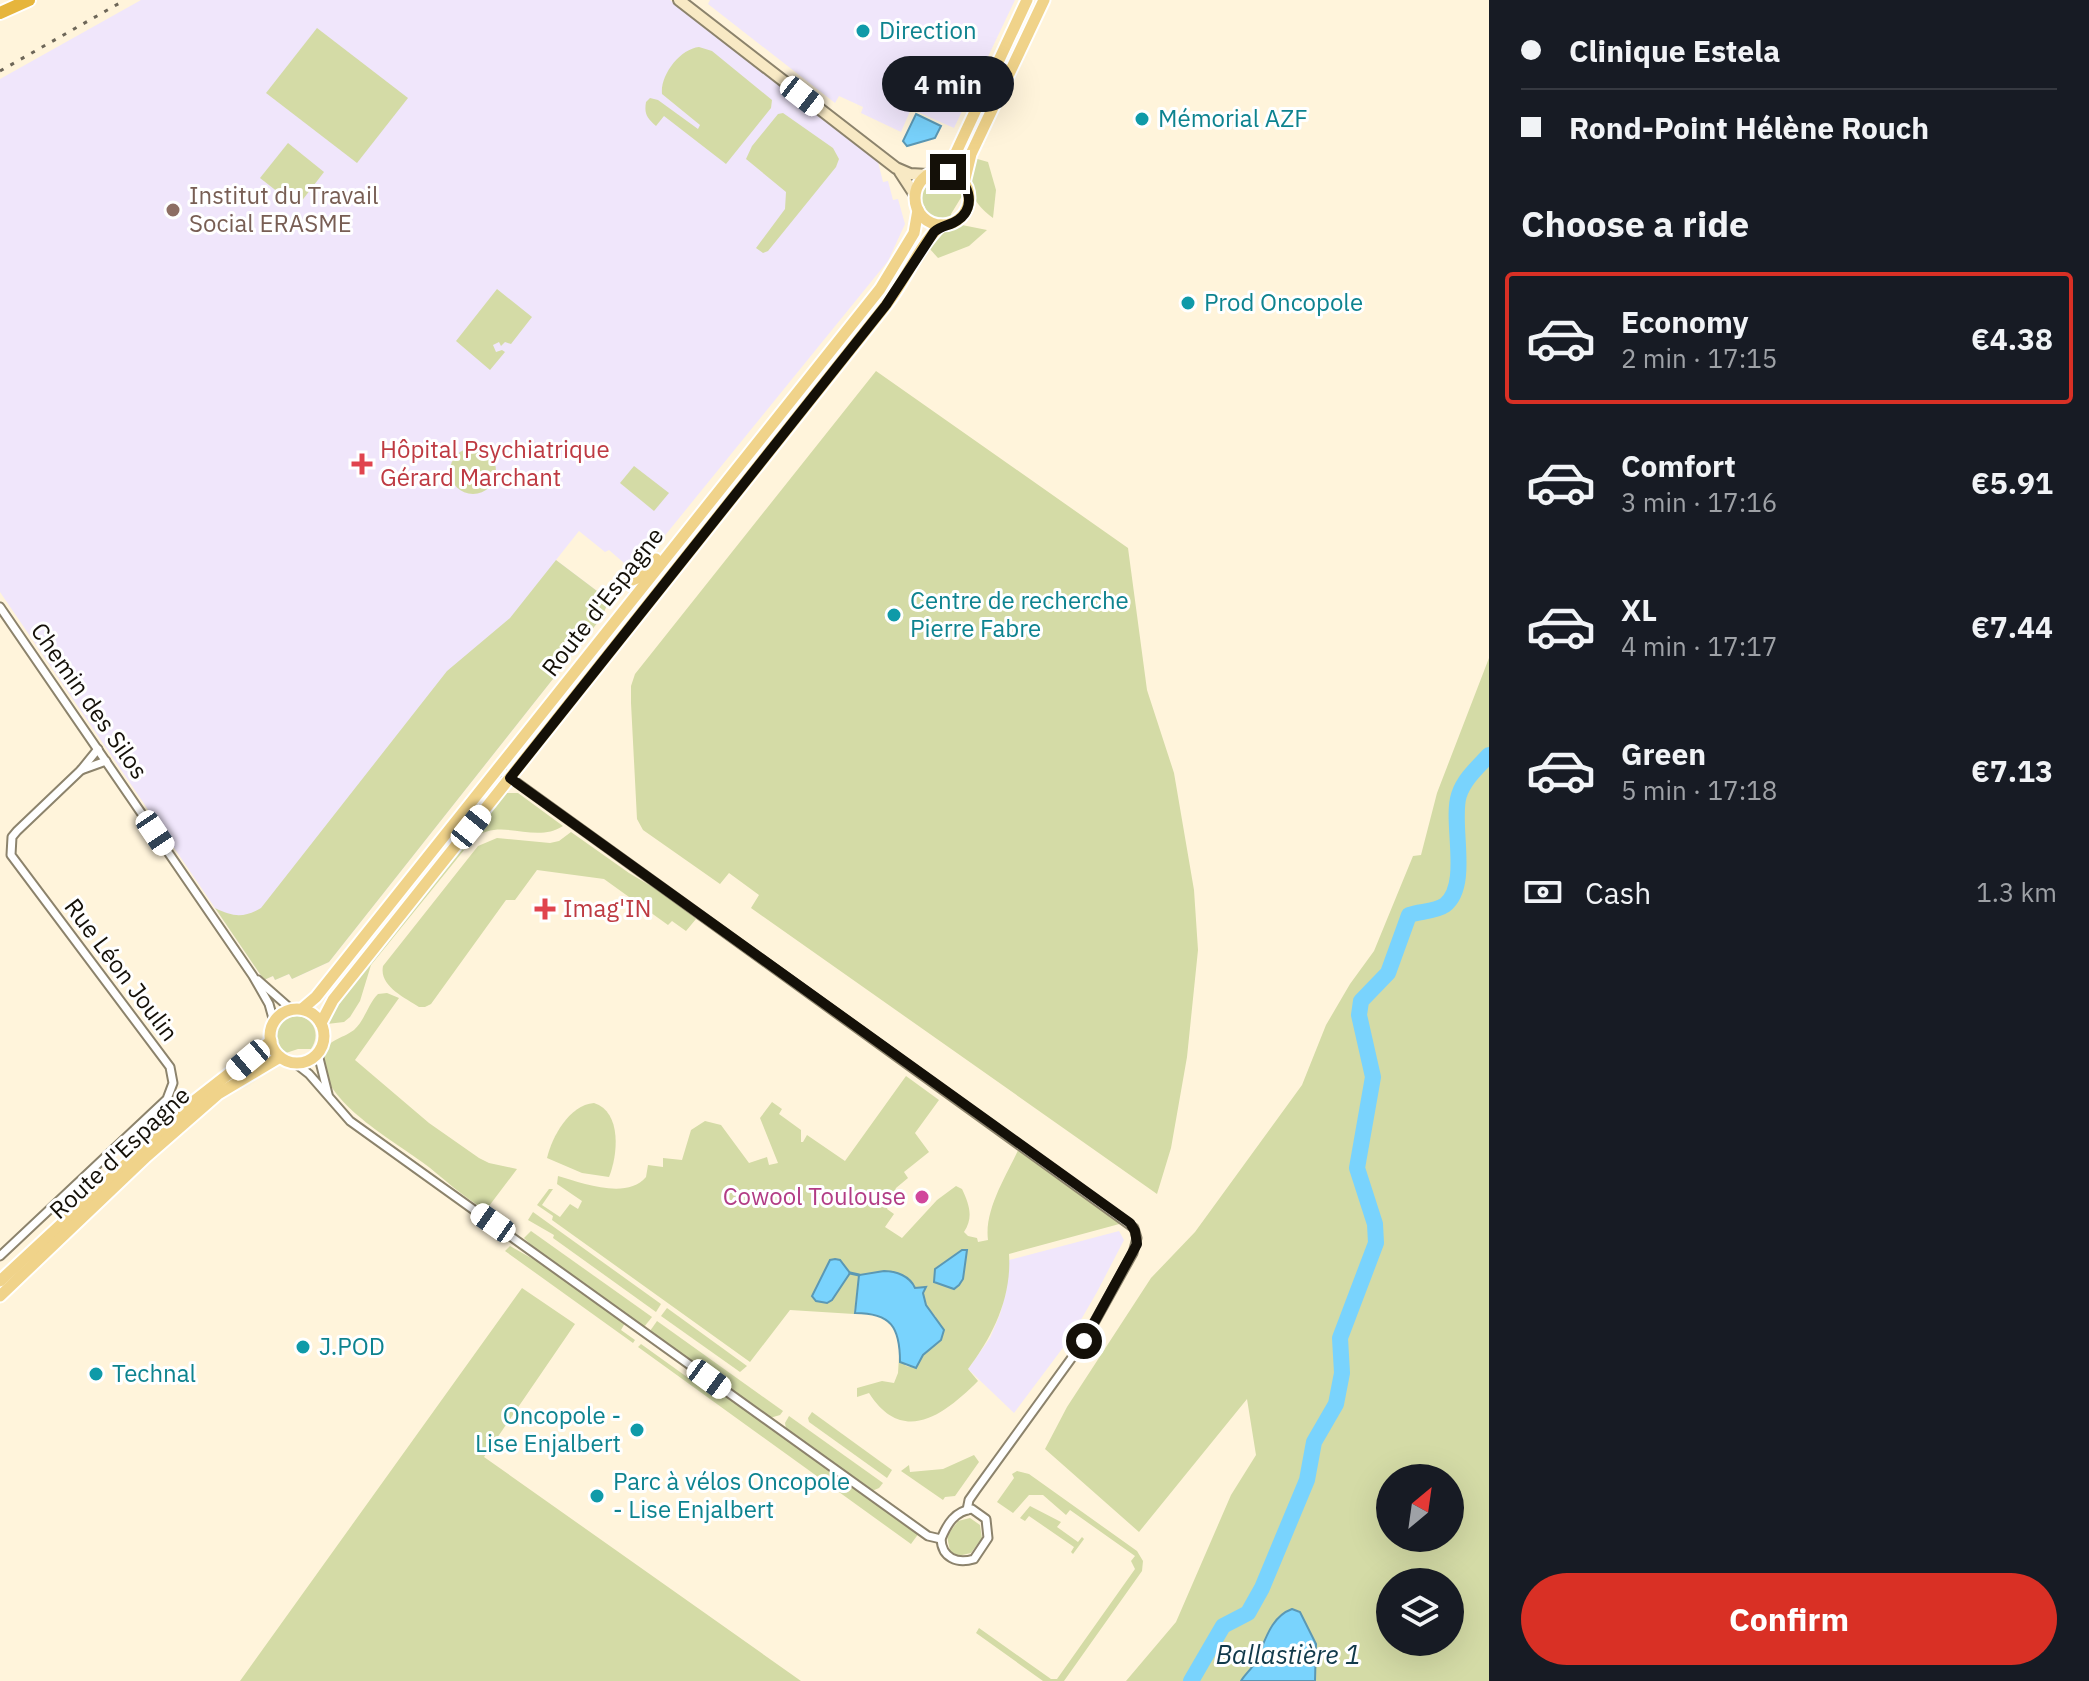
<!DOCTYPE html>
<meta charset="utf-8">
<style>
body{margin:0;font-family:"IBM Plex Sans",sans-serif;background:#20242c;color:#f1f3f6;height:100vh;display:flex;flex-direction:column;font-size:30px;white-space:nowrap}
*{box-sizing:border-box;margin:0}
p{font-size:26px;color:#9ea1a6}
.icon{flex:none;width:44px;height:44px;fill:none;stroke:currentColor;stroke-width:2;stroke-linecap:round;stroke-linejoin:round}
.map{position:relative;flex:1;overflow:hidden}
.side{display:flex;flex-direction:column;background:#171b24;width:600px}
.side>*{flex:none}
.banner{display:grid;align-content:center;height:176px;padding:0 32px;background:#171b24}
.needle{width:52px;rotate:29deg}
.controls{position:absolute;left:1376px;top:1464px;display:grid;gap:16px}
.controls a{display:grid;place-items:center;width:88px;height:88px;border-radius:50%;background:#171b24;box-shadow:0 8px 32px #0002;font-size:40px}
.end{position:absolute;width:36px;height:36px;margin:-18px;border:10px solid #141008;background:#fff;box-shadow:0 0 0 4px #fff}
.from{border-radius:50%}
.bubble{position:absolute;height:56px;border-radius:28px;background:#171b24;box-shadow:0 8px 32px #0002;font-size:26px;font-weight:700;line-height:56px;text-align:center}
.car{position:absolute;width:24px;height:48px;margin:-24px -12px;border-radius:10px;box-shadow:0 0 6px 2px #0007;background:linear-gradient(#fff 24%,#345 0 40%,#fff 0 76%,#345 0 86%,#fff 0)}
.banner b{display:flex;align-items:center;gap:28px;height:76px;font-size:30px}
.banner b+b{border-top:2px solid #363941}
.banner i{width:20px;height:20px;background:#f1f3f6}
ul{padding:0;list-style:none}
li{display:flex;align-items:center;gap:24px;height:132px;margin:0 16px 12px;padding:0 16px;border:4px solid transparent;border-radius:8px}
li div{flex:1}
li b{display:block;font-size:30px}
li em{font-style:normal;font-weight:700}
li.selected{border-color:#d93025}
li>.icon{width:72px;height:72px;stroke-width:1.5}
h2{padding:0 32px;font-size:36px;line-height:96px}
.pay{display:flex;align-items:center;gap:20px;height:88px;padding:0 32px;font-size:30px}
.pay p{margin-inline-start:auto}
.action{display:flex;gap:16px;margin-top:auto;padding:16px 32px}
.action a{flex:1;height:92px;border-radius:48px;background:#d93025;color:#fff;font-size:32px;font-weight:700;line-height:92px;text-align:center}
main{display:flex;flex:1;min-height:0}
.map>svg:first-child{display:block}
</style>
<main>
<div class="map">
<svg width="1489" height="1681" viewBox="0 0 1489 1681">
<rect width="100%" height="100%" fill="#fff4db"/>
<!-- medical -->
<g fill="#f0e6fb">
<polygon points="141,0 670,0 878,162 883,182 888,181 893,200 898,199 905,224 888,261 645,560 635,565 624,563 609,550 605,552 579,531 556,560 601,594 607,605 602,617 329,962 292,979 289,974 275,980 273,976 264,980 0,592 0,79"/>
<polygon points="710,0 1015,0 954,128 911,109 901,132 861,113 863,107 839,96 835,103 708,4"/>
<polygon points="1119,1231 1124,1240 1097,1292 1071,1337 1014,1413 968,1369 990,1338 1000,1314 1006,1292 1009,1260"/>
</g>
<!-- green -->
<g fill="#d4dba6" fill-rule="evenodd">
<polygon points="317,28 408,98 357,163 266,93"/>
<path d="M699,47L712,51L772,100L771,108L726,164L664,116L656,126C647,118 644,114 646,102L650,98L658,100L698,129L700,125L662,94C660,75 680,49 699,47Z"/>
<polygon points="783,113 833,148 839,159 836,167 768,251 763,253 756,248 785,209 786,192 746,159 752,146 778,114"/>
<polygon points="288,143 324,172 297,207 260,178"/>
<path d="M974,158L988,162L996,190L993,218C969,200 967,186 974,158Z"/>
<path d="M939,179L952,182L962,196L951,214L952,217C922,229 907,189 939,179Z"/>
<polygon points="962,225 987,230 969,246 938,258 929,248 938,234"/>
<polygon points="497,289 532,317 511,344 505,342 501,346 499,342 493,345 496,352 502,350 505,352 490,370 456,341"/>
<polygon points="876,371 1128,548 1147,690 1174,773 1194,890 1198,950 1187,1057 1171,1148 1157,1194 751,908 759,895 729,873 720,884 643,830 637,819 631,703 631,686 635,674"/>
<circle cx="473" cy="471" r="23"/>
<polygon points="634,466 669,493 654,511 620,483"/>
<path d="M556,560L601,594L607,605L602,617L329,962L292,979L289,974L275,980L273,976L264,980L215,908C233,917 244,918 261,908L447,671L510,618Z"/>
<path d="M1489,658V1681H1126L1176,1622L1231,1495L1256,1455L1247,1399L1139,1532L1045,1449L1067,1407L1151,1278L1195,1232L1302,1085L1326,1025L1350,984L1374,951L1413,856L1421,855L1437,793ZM1390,1478H1450V1538H1390ZM1390,1582H1450V1642H1390Z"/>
<path d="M505,793H518L563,826C534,845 501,816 473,839L371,965L360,1001L350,1017L344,1022L327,1024L332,1009Z"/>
<path d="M571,832L629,873L666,895L696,919L686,931L672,921L668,925L604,879L537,870L515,900H506L431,1004L425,1007H419C404,997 379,986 383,966L478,846L497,838L550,843L559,841Z"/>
<path d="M387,993L399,998L355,1060L429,1123L479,1158L489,1163L517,1169L486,1210C462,1197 444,1178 422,1162C394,1141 318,1099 323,1057C325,1040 342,1039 354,1030C365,1020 368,1004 378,994Z"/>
<path d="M296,1015C314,1018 321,1034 311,1049H298L286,1053C269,1039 274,1019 296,1015Z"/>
<path d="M906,1076L939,1100L915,1133L929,1152L904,1172L908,1178L896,1188L887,1209L894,1214L885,1227L902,1238L937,1200L956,1186L962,1189C969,1204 974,1217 964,1232L968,1236L977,1238L978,1242L988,1240C984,1209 1007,1175 1019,1148L1123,1223L1009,1254C1012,1297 993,1336 968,1369L978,1381C944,1415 903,1446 869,1393L857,1397V1388L882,1381L894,1383L898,1373L899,1357L906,1366L916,1368L936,1317L926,1305L923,1293L926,1288H915L884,1271L859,1275L854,1314L790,1310L750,1362L552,1220L553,1216L537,1205L549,1189H553L542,1205L560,1217L570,1204L578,1209L582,1201L557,1184L558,1176C582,1183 627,1200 646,1177L648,1165L663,1167V1158L682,1160L691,1130L705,1121L721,1125L749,1163L767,1157L769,1165L778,1163L760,1118L772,1102L782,1109L779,1114L801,1130V1142H803L807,1135L845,1161Z"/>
<path d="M594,1103C622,1112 618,1155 609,1177L582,1173L547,1158C552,1137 569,1105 594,1103Z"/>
<polygon points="533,1212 661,1304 656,1312 553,1238 554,1235 528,1220"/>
<polygon points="531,1231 652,1317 644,1327 532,1246 524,1238"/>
<polygon points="510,1246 547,1267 625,1323 621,1330 635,1340 633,1343 505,1251"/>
<polygon points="522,1288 575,1324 484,1457 801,1681 240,1681"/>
<polygon points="667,1308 747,1366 740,1372 661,1316"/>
<polygon points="657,1321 783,1411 780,1415 770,1418 650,1331"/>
<polygon points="641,1344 694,1382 699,1376 919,1533 911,1544 638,1347"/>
<polygon points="812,1412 892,1470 887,1478 809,1422 808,1418"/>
<polygon points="789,1416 883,1483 879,1488 872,1491 786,1429 785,1423"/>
<polygon points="974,1455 979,1462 955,1496 945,1497 943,1500 901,1471 909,1465 910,1472 943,1469"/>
<polygon points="1017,1471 1029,1474 1137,1551 1143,1561 1142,1571 1064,1681 1043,1681 976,1633 979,1628 1051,1679 1057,1679 1135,1569 1131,1561 1135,1556 1070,1510 1066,1515 1043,1495 1029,1495 1013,1513 997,1502 1014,1478 1012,1474"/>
<polygon points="1030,1506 1061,1522 1057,1527 1078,1542 1082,1537 1084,1539 1073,1554 1071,1552 1074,1547 1029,1516 1025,1521 1020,1518"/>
<polygon points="970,1518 980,1525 982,1538 971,1553 958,1556 950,1551 947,1536 958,1521"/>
</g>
<!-- water -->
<g fill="#79d3fd" stroke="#5b98b4" stroke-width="2">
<polygon points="916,114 941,126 935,138 907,146 903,141"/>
<polygon points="962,1250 967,1250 963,1279 959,1285 954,1289 934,1282 935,1269"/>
<polygon points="835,1259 840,1260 850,1273 832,1300 827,1303 816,1301 812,1296 830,1260"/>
<path d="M884,1271C896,1271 910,1276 915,1288L926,1287L923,1293L926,1305L944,1330L941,1340L923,1355L916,1368L900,1362C900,1327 891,1313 855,1313L859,1275Z"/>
<path d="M1292,1609L1300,1612L1316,1644L1315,1681H1241C1245,1674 1252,1669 1256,1661C1265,1642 1270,1617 1292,1609Z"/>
</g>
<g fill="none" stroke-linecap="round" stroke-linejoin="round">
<!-- stream -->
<polyline stroke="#5b98b4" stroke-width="3" points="850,1273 859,1275"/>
<!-- river -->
<path stroke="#79d3fd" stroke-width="16" d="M1191,1681L1223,1626L1248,1613L1262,1588L1307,1480L1314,1442L1336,1404L1342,1373L1340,1338L1376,1243L1375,1224L1357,1168L1373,1077L1359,1015L1361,1001L1388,973L1409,915C1420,911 1435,912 1445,905C1471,885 1450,822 1459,795C1464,779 1478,767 1489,755"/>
<defs>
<g id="street">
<polyline points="0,607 253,976 269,1004 274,1022"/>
<polyline points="498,769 1134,1228 1137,1238 1133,1253 1084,1341 976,1490 969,1500 967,1510"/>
<polyline points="81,770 106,761"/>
<polyline points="258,980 292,1010"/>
<polyline points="318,1054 328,1094"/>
<polyline points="295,1063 309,1074 350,1121 928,1536 941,1539"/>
<polyline points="0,1256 167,1099 173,1083 170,1067 11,855 12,837 17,831 81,770 98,749"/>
<path d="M972,1509L986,1519L988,1538L974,1559C957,1564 942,1558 941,1539C947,1524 955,1511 972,1509Z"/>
</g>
<g id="secondary">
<polyline points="679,0 896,168 910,174 928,175"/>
<polyline points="900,172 915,195"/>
</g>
<g id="primary">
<circle cx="942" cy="198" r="27"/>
<polyline points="941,171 953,159 1027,0"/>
<polyline points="964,183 971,154 1044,0"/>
<polyline points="625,583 640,577 656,559"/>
<polyline points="302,1009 316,997 880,289 914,233 918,210"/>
<circle cx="297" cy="1036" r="27"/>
<path d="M321,1023L333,1000L886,305C906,280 918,247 941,225"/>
<polyline points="0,1281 194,1101 271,1041"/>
<polyline points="0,1296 147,1156 218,1094 280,1057"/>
</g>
<polyline id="highway" points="0,13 29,0"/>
</defs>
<!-- street casing -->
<use href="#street" stroke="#8c836c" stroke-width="11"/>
<!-- secondary casing -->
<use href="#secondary" stroke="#8c836c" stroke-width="14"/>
<!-- primary casing -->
<use href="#primary" stroke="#fff" stroke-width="15"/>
<!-- highway casing -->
<use href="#highway" stroke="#fff" stroke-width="16"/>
<!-- street -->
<use href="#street" stroke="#fff" stroke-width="7"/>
<!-- secondary -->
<use href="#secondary" stroke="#f8e9c4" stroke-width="10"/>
<!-- primary -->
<use href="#primary" stroke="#f0d38a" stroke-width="11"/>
<!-- highway -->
<use href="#highway" stroke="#e6b53c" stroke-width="12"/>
<!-- rail -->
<polyline stroke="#6d6658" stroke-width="3" stroke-dasharray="4 8" stroke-linecap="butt" points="0,71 125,0"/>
</g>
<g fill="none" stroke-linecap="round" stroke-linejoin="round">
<!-- route -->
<path stroke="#141008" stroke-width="10" d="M948,172C968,179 978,206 958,220C950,226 942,225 934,232L886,305L510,778L1130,1223L1135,1231L1137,1244L1084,1341"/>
</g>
<!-- markers -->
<g fill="#0f9aa8" stroke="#fff" stroke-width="3">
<circle cx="863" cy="31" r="8"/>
<circle cx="1142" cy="119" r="8"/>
<circle cx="1188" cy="303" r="8"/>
<circle cx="894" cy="615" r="8"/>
<circle cx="303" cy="1347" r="8"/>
<circle cx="96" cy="1374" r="8"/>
<circle cx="637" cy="1430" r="8"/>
<circle cx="597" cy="1496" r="8"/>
</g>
<circle fill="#8d6e63" stroke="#fff" stroke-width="3" cx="173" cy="210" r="8"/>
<g fill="#e0444e" stroke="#fff" stroke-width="3">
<path d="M358 452h8v8h8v8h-8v8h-8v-8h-8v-8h8z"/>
<path d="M541 897h8v8h8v8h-8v8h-8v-8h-8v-8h8z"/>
</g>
<circle fill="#d1479c" stroke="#fff" stroke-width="3" cx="922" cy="1197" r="8"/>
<g text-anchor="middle" stroke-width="6" stroke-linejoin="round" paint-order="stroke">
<!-- culture labels -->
<g font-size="24" fill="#0d838f" stroke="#fff" text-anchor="start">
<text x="879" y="39">Direction</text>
<text x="1158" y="127">Mémorial AZF</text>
<text x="1204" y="311">Prod Oncopole</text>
<text x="910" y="609">Centre de recherche<tspan x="910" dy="28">Pierre Fabre</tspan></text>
<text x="319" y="1355">J.POD</text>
<text x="112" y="1382">Technal</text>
<text x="621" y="1424" text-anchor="end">Oncopole -<tspan x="621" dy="28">Lise Enjalbert</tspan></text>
<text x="613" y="1490">Parc à vélos Oncopole<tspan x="613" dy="28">- Lise Enjalbert</tspan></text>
</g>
<!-- education labels -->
<g font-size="24" fill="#785e54" stroke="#fff" text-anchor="start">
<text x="189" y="204">Institut du Travail<tspan x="189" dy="28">Social ERASME</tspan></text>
</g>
<!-- health labels -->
<g font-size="24" fill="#be3a42" stroke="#fff" text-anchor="start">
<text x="380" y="458">Hôpital Psychiatrique<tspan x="380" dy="28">Gérard Marchant</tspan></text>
<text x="563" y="917">Imag'IN</text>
</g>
<!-- street labels -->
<g font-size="24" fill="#141008" stroke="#fff">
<text transform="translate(603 602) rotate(-52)" y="8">Route d'Espagne</text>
<text transform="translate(89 701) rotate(55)" y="8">Chemin des Silos</text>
<text transform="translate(121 970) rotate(53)" y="8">Rue Léon Joulin</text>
<text transform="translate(120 1153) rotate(-43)" y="8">Route d'Espagne</text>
</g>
<!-- hotel labels -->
<g font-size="24" fill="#b23c85" stroke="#fff" text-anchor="end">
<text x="906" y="1205">Cowool Toulouse</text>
</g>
<!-- water labels -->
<g font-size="26" font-style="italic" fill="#113a4b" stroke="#fff">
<text x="1288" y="1664">Ballastière 1</text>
</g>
</g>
</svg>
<div class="controls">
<a><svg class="needle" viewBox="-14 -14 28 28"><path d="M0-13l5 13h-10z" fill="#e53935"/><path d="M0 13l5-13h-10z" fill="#9ea1a6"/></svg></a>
<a><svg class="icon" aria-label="layers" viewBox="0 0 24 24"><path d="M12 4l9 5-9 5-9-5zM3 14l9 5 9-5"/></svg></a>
</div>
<i class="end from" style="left:1084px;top:1341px"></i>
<i class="end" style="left:948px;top:172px"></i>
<div class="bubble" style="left:882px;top:56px;width:132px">4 min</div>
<i class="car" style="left:802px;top:96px;rotate:128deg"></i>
<i class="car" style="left:471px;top:827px;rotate:39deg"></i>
<i class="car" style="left:155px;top:833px;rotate:146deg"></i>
<i class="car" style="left:248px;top:1060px;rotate:230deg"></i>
<i class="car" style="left:493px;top:1223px;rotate:305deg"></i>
<i class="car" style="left:709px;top:1379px;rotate:126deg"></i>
</div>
<section class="side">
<div class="banner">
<b><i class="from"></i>Clinique Estela</b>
<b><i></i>Rond-Point Hélène Rouch</b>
</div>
<h2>Choose a ride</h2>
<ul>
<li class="selected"><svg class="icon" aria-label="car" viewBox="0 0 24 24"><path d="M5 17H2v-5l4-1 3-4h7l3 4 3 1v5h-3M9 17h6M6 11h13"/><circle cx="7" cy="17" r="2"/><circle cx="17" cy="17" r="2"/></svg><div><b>Economy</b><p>2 min · 17:15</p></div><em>€4.38</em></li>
<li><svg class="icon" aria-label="car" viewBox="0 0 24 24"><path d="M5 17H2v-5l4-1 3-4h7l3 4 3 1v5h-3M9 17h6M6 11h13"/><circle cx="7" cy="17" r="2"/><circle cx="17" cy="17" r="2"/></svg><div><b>Comfort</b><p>3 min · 17:16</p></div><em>€5.91</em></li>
<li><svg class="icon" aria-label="car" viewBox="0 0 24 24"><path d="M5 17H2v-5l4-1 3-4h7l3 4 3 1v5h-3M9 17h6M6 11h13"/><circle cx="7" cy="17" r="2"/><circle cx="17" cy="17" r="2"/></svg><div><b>XL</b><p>4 min · 17:17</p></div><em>€7.44</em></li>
<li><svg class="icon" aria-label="car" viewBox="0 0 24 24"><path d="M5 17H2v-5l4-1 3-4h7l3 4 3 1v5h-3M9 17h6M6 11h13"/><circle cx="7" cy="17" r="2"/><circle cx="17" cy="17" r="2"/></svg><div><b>Green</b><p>5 min · 17:18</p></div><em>€7.13</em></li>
</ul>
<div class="pay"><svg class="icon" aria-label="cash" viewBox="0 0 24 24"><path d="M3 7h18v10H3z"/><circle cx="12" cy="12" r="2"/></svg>Cash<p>1.3 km</p></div>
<div class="action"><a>Confirm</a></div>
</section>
</main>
